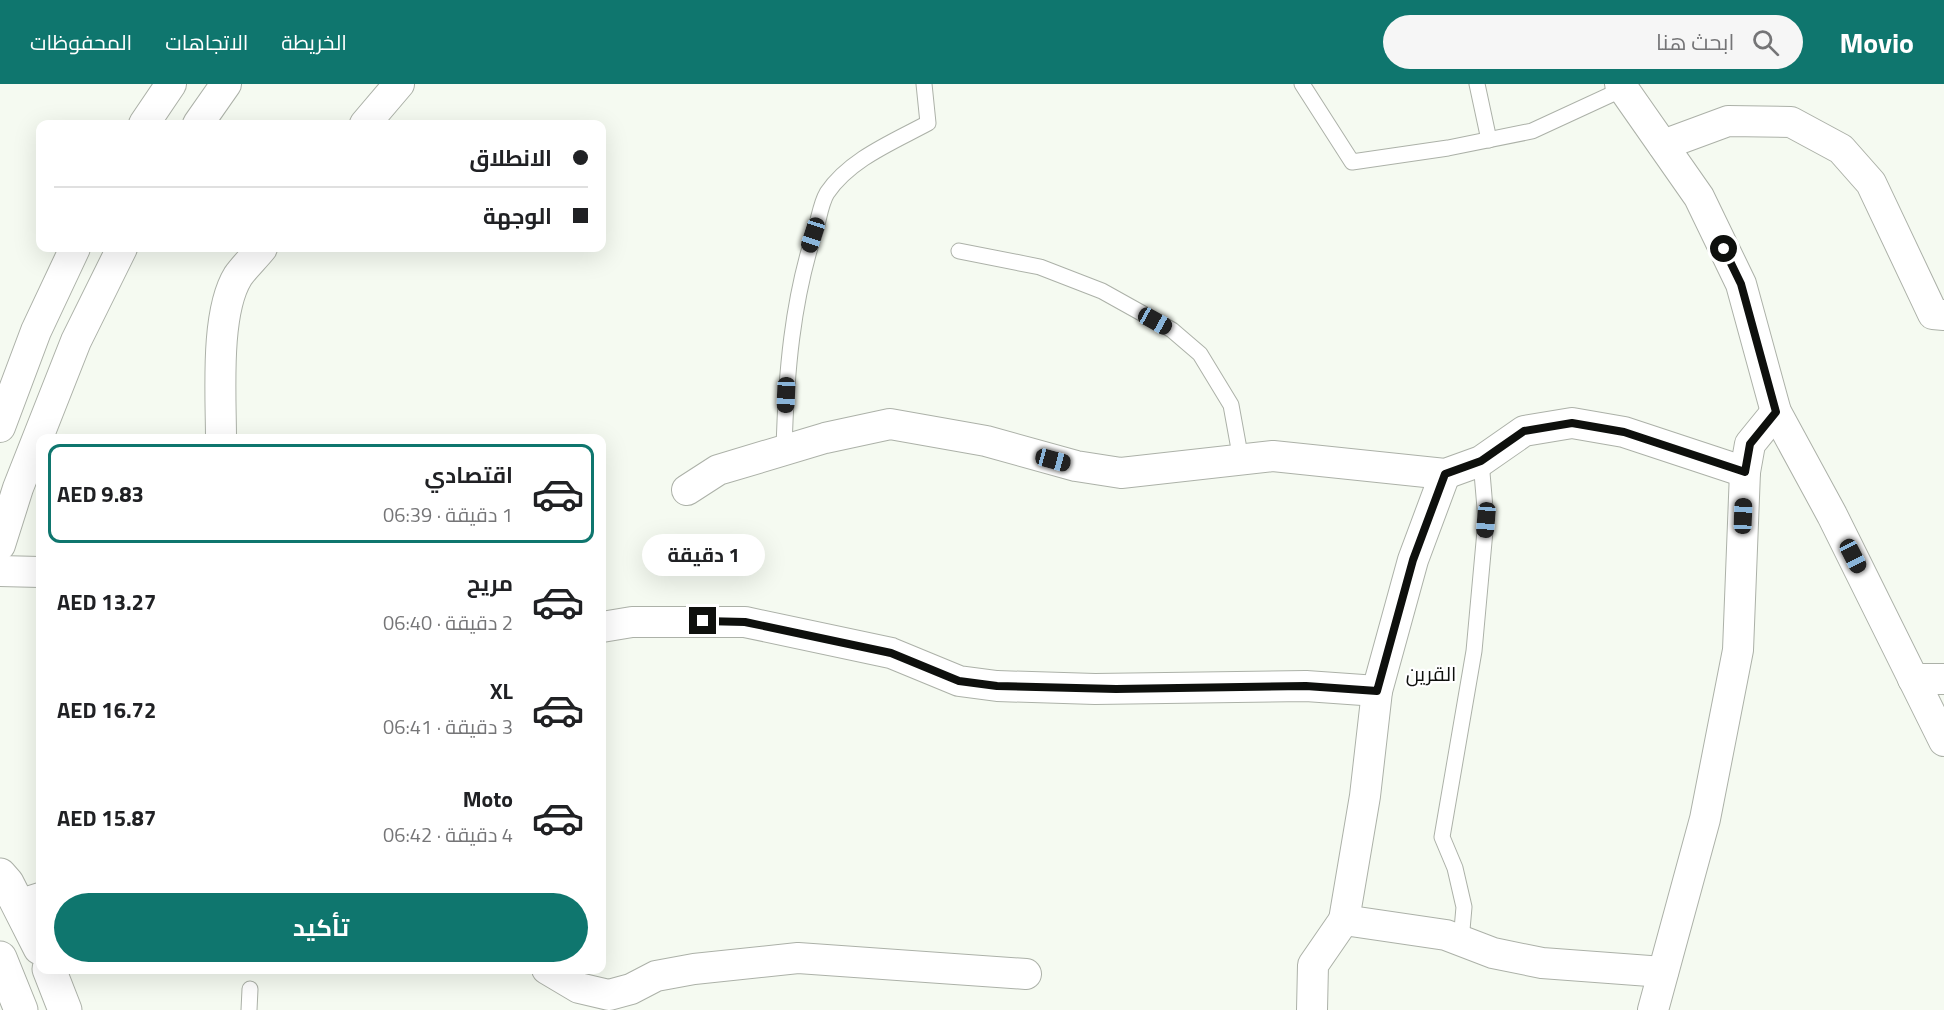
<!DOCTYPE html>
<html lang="ar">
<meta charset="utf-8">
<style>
body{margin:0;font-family:"Titillium Web",Cairo,sans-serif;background:#f6f6f6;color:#202124;direction:rtl;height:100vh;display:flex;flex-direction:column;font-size:22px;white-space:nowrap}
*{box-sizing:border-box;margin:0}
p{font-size:20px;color:#757577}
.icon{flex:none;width:33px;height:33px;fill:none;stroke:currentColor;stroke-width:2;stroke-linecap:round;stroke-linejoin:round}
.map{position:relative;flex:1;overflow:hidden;direction:ltr}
.side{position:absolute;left:36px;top:350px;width:570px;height:540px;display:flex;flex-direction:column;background:#fff;border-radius:12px;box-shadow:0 6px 24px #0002;direction:rtl}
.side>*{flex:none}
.top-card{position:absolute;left:36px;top:36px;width:570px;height:132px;border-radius:12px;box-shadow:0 6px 24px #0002;direction:rtl;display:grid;align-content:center;height:132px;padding:0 18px;background:#fff}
.end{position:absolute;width:27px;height:27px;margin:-14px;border:8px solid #0e100d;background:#fff;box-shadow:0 0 0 3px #fff}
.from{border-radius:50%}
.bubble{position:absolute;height:42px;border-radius:21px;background:#fff;box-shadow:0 6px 24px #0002;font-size:20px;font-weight:700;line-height:42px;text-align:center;direction:rtl}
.car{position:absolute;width:18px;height:36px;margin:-18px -9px;border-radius:8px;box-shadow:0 0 4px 2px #0007;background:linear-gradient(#222 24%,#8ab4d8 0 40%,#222 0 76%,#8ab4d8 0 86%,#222 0)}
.top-card b{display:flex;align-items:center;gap:21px;height:57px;font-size:22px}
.top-card b+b{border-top:2px solid #e0e0e0}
.top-card i{width:15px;height:15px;background:#202124}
ul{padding:10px 0 0;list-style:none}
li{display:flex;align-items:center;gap:18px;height:99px;margin:0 12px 9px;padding:0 6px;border:3px solid transparent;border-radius:12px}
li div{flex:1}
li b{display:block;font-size:22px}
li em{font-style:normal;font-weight:700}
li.current{border-color:#0f766e}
li>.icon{width:54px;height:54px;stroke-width:1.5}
.button{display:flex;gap:12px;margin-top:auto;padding:12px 18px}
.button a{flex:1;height:69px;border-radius:36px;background:#0f766e;color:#fff;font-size:24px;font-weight:700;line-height:69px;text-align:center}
header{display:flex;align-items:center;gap:36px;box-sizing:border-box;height:84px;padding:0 30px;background:#0f766e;color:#fff}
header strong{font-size:28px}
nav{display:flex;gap:33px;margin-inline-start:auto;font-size:21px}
.search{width:420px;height:54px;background:#f6f6f6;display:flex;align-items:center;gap:15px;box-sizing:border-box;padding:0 21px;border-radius:33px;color:#757577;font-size:22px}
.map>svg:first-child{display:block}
</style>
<header>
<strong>Movio</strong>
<div class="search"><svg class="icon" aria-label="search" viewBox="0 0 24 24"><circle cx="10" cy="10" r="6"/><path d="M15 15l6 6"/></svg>ابحث هنا</div>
<nav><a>الخريطة</a><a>الاتجاهات</a><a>المحفوظات</a></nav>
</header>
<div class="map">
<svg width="1944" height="926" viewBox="0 0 1944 926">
<rect width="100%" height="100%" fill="#f5faf1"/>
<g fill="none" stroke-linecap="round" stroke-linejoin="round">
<defs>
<g id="service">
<polyline points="1302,0 1352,78 1448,64 1532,47 1623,5"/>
<polyline points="1477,0 1489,56"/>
<polyline points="959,167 1040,183 1102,207 1172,246 1200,270 1231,321 1241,376"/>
<path d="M784,366C786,291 792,216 816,144C819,134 821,119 827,109C850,75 893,58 928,39L924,0"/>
<polyline points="1461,857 1464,823 1455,784 1442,753 1474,567 1486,436 1481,377"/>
<polyline points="249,926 250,905"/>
</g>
<g id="minor">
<polyline points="1620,0 1699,113 1741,200 1776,328 1832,431 1944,657"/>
<polyline points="144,40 171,0"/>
<polyline points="198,40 226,0"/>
<polyline points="365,40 399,0"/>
<polyline points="1663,61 1728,37 1791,38 1841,65 1871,99 1933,230 1944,231"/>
<polyline points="0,343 36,247 75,164"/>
<path d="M221,354C221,311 215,229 238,192C245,182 255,173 262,164"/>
<polyline points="1445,390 1413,476 1377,607 1365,712 1344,836 1446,851 1493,869 1542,879 1663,888"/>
<polyline points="687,406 718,386 825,354 890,340 986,357 1076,382 1121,389 1273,372 1445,390 1481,377 1524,347 1572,339 1624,348 1745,388"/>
<polyline points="0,461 18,404 76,257 122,164"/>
<polyline points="0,487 40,488"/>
<polyline points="602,543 632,538 745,538 891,569 959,597 997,602 1095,605 1306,602 1377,607"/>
<polyline points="1913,595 1944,595"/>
<polyline points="18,821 40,814"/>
<polyline points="547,885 579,904 609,911 631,905 656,892 694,885 798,874 1026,890"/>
<polyline points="1312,926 1313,881 1344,836"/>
<polyline points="1653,926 1705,735 1738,566 1745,388 1750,360 1776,328"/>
</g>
<g id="secondary">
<polyline points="0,791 7,799 40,864"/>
<polyline points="0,874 21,926"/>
<polyline points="49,885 65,926"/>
</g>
</defs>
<!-- service casing -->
<use href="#service" stroke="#acb1a8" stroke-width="17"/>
<!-- minor casing -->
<use href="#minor" stroke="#acb1a8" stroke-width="32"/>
<!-- secondary casing -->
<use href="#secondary" stroke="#acb1a8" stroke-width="35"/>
<!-- service -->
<use href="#service" stroke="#fff" stroke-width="15"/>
<!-- minor -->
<use href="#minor" stroke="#fff" stroke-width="30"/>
<!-- secondary -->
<use href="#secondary" stroke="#fff" stroke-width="33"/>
</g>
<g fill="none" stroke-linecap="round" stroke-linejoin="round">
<!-- route -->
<polyline stroke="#0e100d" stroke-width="8" points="703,537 745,538 891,569 959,597 997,602 1116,605 1306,602 1377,607 1413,476 1445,390 1481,377 1524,347 1572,339 1624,348 1745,388 1750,360 1776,328 1741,200 1724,165"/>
</g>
<g text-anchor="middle" stroke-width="4.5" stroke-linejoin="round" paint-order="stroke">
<!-- neighbourhood labels -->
<g font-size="20" fill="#0e100d" stroke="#fff">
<text x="1431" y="597">القرين</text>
</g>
</g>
</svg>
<i class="end from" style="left:1724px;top:165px"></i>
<i class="end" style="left:703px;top:537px"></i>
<div class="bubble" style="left:642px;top:450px;width:123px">1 دقيقة</div>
<i class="car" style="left:813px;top:151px;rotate:198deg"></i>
<i class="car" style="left:1155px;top:237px;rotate:119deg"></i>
<i class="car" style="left:786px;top:311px;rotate:182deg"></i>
<i class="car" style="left:1053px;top:376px;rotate:105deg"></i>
<i class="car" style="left:1743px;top:432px;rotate:2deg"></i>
<i class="car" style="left:1486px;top:436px;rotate:185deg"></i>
<i class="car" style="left:1853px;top:472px;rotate:153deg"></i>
<div class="top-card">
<b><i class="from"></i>الانطلاق</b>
<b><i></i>الوجهة</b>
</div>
<section class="side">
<ul>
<li class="current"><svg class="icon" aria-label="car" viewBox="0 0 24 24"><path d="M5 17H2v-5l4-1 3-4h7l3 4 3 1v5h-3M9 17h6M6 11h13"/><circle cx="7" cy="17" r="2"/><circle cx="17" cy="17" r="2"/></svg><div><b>اقتصادي</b><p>1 دقيقة · 06:39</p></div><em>AED 9.83</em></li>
<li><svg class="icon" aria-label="car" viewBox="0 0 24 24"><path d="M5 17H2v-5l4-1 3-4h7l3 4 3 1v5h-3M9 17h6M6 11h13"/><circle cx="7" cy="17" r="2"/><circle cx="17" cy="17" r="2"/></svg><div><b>مريح</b><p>2 دقيقة · 06:40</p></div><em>AED 13.27</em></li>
<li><svg class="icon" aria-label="car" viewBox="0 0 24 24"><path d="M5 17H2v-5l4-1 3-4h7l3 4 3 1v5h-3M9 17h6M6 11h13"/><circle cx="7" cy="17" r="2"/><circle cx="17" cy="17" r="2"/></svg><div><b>XL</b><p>3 دقيقة · 06:41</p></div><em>AED 16.72</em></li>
<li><svg class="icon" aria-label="car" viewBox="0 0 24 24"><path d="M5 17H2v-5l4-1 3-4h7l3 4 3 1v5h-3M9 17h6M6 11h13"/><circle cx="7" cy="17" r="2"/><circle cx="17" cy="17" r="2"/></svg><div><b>Moto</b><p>4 دقيقة · 06:42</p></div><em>AED 15.87</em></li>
</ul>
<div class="button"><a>تأكيد</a></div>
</section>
</div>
